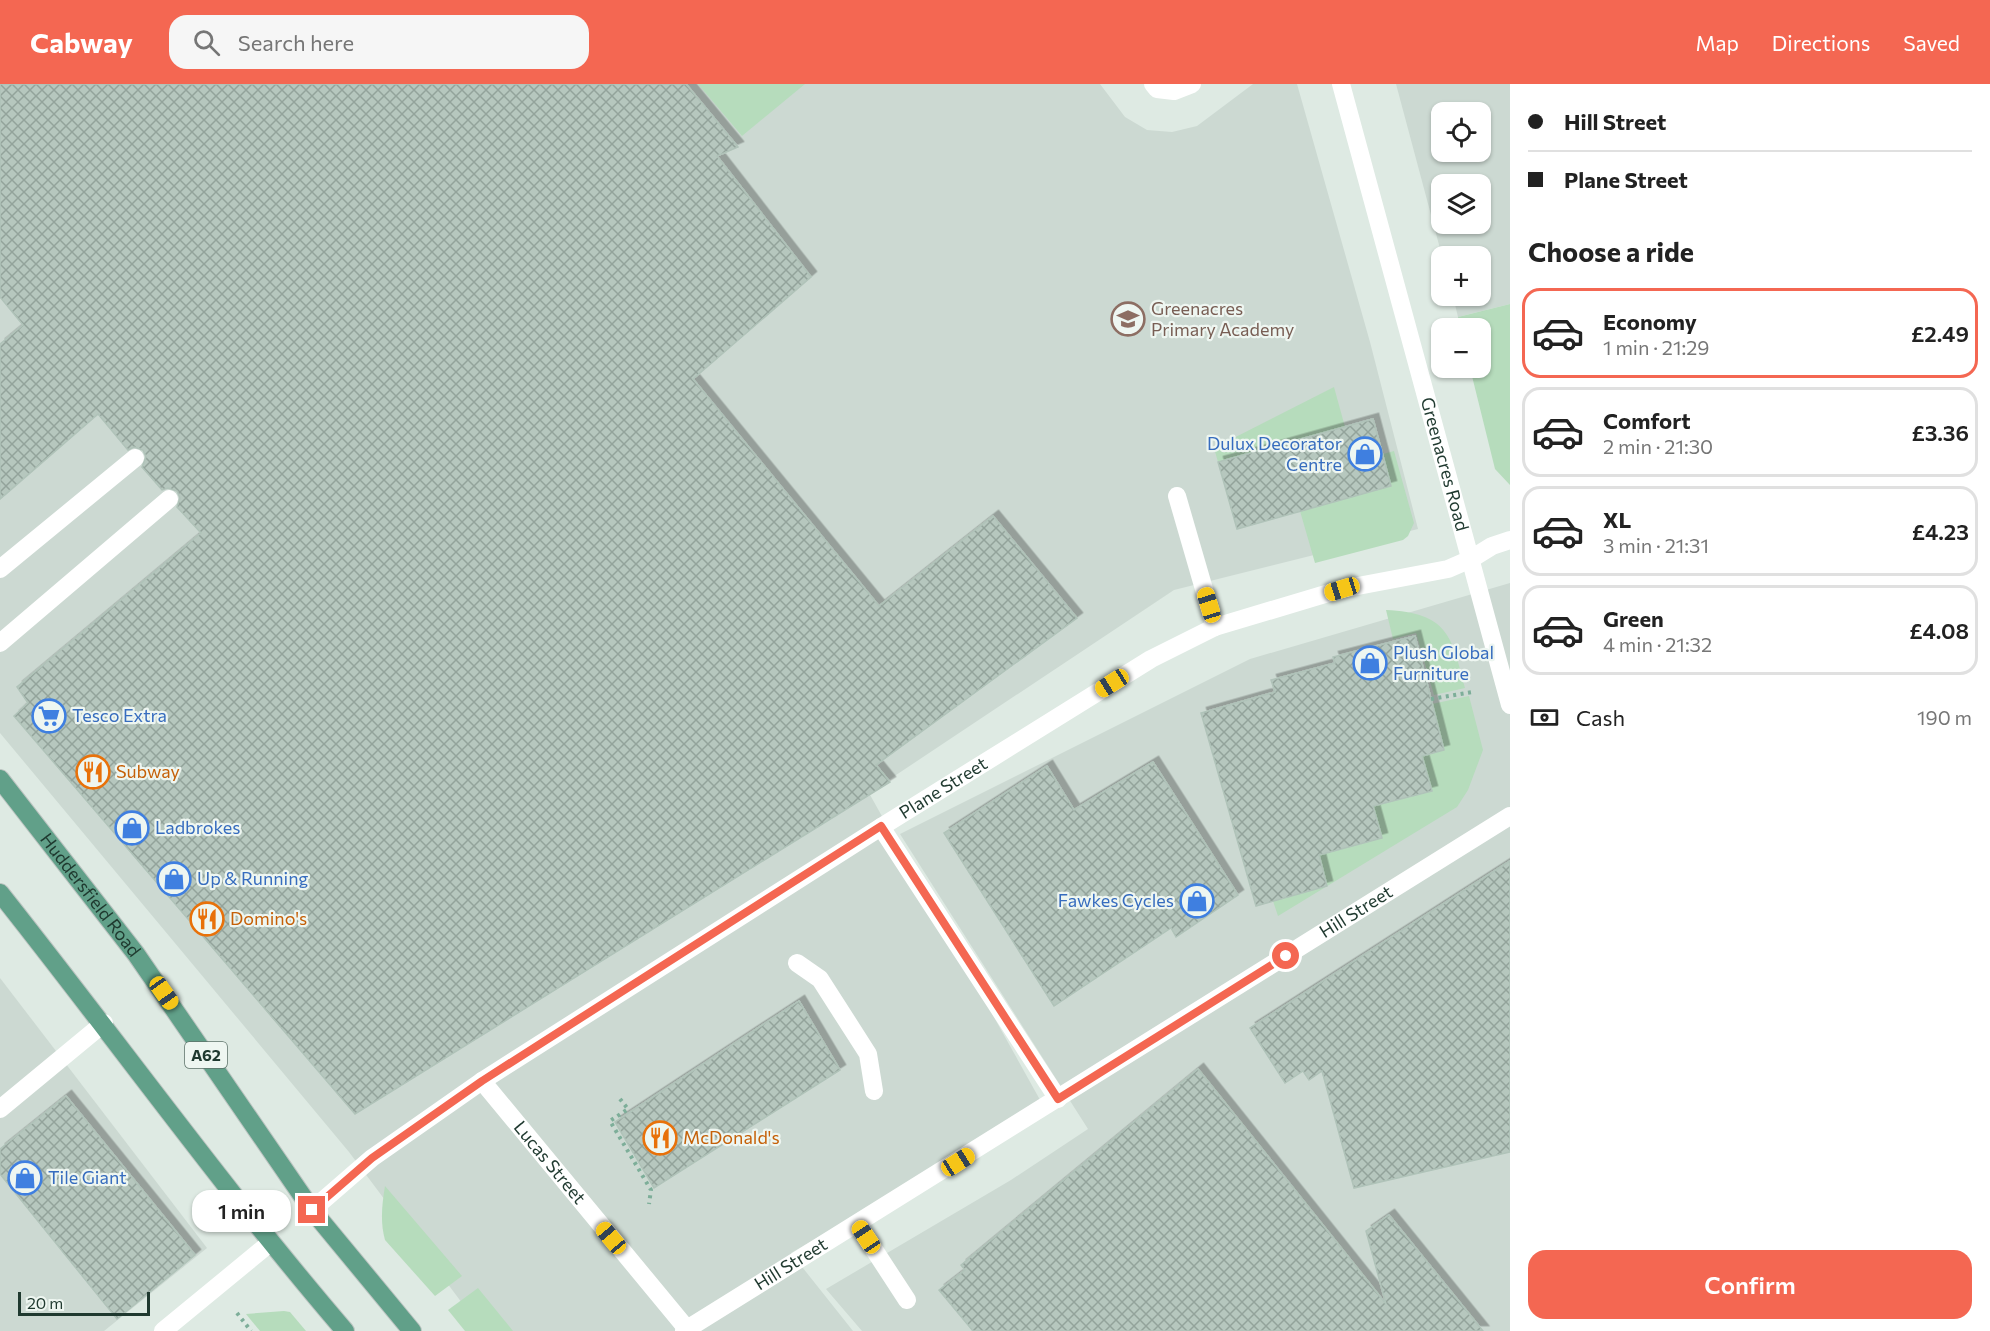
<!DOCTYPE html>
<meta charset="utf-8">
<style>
body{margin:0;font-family:Commissioner,sans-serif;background:#f6f6f6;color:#222;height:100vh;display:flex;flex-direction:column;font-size:22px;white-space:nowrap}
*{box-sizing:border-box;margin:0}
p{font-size:20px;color:#767676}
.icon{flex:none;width:33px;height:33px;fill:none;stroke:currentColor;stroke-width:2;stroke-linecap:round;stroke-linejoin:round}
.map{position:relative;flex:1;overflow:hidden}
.panel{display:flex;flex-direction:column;background:#fff;width:480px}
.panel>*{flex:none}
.banner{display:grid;align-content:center;height:132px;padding:0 18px;background:#fff}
.buttons{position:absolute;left:1431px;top:18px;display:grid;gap:12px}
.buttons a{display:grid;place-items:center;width:60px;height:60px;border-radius:12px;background:#fff;box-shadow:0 2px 4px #0004;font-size:30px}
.scale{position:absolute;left:18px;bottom:15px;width:132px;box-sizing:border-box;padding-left:6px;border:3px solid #1f392f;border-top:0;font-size:16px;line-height:21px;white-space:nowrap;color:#1f392f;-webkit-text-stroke:4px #eef6f1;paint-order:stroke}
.end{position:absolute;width:27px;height:27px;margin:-14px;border:8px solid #f46752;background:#fff;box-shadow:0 0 0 3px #fff}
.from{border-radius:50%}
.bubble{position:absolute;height:42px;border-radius:18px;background:#fff;box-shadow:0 2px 4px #0004;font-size:20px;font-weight:600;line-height:42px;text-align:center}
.car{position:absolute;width:18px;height:36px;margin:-18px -9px;border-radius:8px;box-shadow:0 0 4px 2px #0007;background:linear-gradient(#f5c518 24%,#345 0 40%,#f5c518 0 76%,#345 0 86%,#f5c518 0)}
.banner b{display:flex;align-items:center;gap:21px;height:57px;font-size:22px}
.banner b+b{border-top:2px solid #e0e0e0}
.banner i{width:15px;height:15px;background:#222}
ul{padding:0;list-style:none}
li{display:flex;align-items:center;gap:18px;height:90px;margin:0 12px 9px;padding:0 6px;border:3px solid #e0e0e0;border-radius:18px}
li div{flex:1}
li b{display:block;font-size:22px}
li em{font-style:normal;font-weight:600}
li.current{border-color:#f46752}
li>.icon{width:54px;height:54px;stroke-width:1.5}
h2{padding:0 18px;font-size:27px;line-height:72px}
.pay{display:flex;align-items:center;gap:15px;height:66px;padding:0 18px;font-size:22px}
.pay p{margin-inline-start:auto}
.cta{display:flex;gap:12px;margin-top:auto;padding:12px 18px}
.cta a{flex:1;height:69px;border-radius:18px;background:#f46752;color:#fff;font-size:24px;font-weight:600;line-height:69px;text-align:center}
header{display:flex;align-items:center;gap:36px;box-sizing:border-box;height:84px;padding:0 30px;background:#f46752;color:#fff}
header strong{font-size:28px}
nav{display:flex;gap:33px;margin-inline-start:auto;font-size:21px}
.search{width:420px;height:54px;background:#f6f6f6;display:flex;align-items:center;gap:15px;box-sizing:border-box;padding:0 21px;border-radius:18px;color:#767676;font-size:22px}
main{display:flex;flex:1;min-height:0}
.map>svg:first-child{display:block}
</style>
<header>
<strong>Cabway</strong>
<div class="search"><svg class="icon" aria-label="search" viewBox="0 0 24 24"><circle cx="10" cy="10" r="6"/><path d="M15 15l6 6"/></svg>Search here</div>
<nav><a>Map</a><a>Directions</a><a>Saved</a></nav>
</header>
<main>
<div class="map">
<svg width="1510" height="1247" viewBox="0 0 1510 1247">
<defs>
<pattern id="building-cross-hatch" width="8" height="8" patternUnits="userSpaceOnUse" patternTransform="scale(1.5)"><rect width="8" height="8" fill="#b6c7be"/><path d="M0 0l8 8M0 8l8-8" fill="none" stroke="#93a39b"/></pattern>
<filter id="shadow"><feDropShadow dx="5.5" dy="-5.5" stdDeviation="0" flood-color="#0004"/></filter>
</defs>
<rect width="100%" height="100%" fill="#deeae3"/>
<!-- built -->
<g fill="#ccd9d2" fill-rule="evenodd">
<polygon points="0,0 1100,0 1125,33 1147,46 1172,48 1197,42 1253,0 1297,0 1370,258 1418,445 1174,506 869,709 1044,1023 791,1169 853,1247 483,1247 349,1068 0,649"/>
<path d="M1396,0H1510V220L1458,233L1453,212H1480V172H1442ZM1442,28H1480V68H1442ZM1442,100H1480V140H1442Z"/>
<polygon points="1510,499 1510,1247 862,1247 826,1205 1011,1096 1088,1045 900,750 1250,575"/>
<polygon points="0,894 207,1164 104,1247 0,1247"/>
</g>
<!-- green -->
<g fill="#b6dcbc">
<polygon points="698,0 805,0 742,52"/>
<polygon points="1510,220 1510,401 1495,385 1470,284 1480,284 1480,244 1461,244 1458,233"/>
<polygon points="1334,303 1345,343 1218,378 1214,364"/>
<polygon points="1394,367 1414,439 1408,452 1403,456 1315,479 1300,427 1391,402 1383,370"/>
<path d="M1386,526C1447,529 1452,551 1465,604L1434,611L1416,549L1393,555Z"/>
<polygon points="1469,612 1483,666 1468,706 1457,723 1278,832 1273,817 1319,771 1381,754 1373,722 1432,707 1422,672 1444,666 1432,620"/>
<path d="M385,1102L462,1192L435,1212L385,1156C380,1138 382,1120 385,1102Z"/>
<polygon points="478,1204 513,1247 465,1247 448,1226"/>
<polygon points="284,1227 290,1228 306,1247 260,1247 246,1230"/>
</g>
<!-- building -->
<g fill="url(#building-cross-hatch)" stroke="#b0c3b9" stroke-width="1.5" filter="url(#shadow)">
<polygon points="0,0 686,0 738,63 717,72 811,193 693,295 879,522 993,432 1077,534 876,681 890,698 355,1030 14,632 28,619 17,603 201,449 177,423 180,414 177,407 168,404 162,406 142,383 146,373 143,366 134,363 128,366 98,330 0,415 0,260 23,241 0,213"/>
<polygon points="1373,335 1391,402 1237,445 1218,378"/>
<polygon points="1415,552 1444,666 1422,672 1432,707 1373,722 1382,754 1319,771 1327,802 1256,822 1201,629 1275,608 1271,596 1335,579 1333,573"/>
<polygon points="1153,678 1238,811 1176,853 1171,844 1054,922 944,749 1047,682 1074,726"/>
<polygon points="1510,777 1510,1068 1354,1104 1322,987 1309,996 1303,987 1285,999 1250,944"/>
<polygon points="799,917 840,986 654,1104 615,1038"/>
<polygon points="1198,985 1386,1220 1366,1147 1389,1131 1483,1247 973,1247 939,1206 965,1186 961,1181"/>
<polygon points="66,1012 195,1171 117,1235 0,1090 0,1065"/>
</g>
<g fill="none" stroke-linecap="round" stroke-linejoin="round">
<defs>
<g id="primary">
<path id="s5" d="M0,695L136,870L312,1126L412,1247"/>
<path d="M0,809C116,955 224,1106 345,1247"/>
</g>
</defs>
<!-- primary casing -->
<use href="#primary" stroke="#bcc4c1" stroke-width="20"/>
<!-- path -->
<g stroke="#7dae99" stroke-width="4" stroke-dasharray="3 4.5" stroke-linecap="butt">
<polyline points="1431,615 1473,608"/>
<polyline points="620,1015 628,1025 610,1037 651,1106 649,1120"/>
<polyline points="237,1229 251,1247"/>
</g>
<!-- service -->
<g stroke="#fff" stroke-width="18">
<polyline points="1177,412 1215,543"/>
<polyline points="0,485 135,374"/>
<polyline points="0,559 169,415"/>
<polyline points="797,879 820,895 868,970 874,1007"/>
<polyline points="858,1141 907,1216"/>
</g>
<!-- minor -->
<g stroke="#fff" stroke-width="18">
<polyline points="1153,0 1157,5 1174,7 1192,0"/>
<polyline points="881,743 1058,1015"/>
<path id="s1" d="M482,997L687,1245"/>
<polyline points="0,1025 104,939"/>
<path id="s2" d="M312,1126L372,1074L482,997L881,743L1151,575L1215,543L1342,505L1448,485L1471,475L1492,462L1510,456"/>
<polyline points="163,1247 270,1159"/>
<path id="s3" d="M684,1247L1510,732"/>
</g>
<!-- tertiary -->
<path stroke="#fff" stroke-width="18" id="s4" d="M1341,0L1510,621"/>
<!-- primary -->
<use href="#primary" stroke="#61a089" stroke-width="18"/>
</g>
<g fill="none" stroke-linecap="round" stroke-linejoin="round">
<!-- route -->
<polyline stroke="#f46752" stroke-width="8" points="312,1126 372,1074 482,997 881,742 1058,1015 1286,872"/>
</g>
<!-- icons -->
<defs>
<symbol id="school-ring" viewBox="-11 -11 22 22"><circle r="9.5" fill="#eef6f1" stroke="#8d6e63" stroke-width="1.5"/><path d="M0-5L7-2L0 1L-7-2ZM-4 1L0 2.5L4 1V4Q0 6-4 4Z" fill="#8d6e63"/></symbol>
<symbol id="shop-ring" viewBox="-11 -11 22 22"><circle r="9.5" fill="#eef6f1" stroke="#3f7fe0" stroke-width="1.5"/><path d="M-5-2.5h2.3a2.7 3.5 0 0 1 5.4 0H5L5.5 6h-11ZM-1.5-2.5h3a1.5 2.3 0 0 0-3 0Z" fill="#3f7fe0"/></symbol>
<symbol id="supermarket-ring" viewBox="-11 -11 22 22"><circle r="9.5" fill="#eef6f1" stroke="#3f7fe0" stroke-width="1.5"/><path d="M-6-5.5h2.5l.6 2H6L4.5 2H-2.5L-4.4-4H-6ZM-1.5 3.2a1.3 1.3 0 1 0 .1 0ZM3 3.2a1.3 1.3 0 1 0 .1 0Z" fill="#3f7fe0"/></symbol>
<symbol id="restaurant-ring" viewBox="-11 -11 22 22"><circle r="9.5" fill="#eef6f1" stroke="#e8710a" stroke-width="1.5"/><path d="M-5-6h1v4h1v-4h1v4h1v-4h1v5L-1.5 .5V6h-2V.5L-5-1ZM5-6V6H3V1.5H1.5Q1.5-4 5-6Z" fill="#e8710a"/></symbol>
</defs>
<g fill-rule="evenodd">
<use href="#school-ring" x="1109" y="216" width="38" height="38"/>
<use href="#shop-ring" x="1346" y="351" width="38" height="38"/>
<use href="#shop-ring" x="1351" y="560" width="38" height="38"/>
<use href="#supermarket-ring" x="30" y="613" width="38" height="38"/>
<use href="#restaurant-ring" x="74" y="669" width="38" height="38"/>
<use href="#shop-ring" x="113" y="725" width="38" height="38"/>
<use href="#shop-ring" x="155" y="776" width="38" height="38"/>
<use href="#shop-ring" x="1178" y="798" width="38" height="38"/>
<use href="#restaurant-ring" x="188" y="816" width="38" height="38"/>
<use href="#restaurant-ring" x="641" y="1035" width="38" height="38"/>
<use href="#shop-ring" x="6" y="1075" width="38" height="38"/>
</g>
<g text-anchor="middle" stroke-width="4.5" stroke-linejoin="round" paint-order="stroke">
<!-- shield labels -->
<rect fill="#eef6f1" stroke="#5d7269" stroke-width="1.5" x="185" y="958" width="42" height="26" rx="4.5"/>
<g font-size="16" font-weight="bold" fill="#1f392f">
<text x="206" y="977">A62</text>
</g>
<!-- education labels -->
<g font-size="18" fill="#785e54" stroke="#eef6f1" text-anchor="start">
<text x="1151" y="231">Greenacres<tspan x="1151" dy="21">Primary Academy</tspan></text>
</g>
<!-- shop labels -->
<g font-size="18" fill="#366cbe" stroke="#eef6f1" text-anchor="start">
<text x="1342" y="366" text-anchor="end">Dulux Decorator<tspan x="1342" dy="21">Centre</tspan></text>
<text x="1393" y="575">Plush Global<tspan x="1393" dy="21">Furniture</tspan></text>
<text x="72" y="638">Tesco Extra</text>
<text x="155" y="750">Ladbrokes</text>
<text x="197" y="801">Up &amp; Running</text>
<text x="1174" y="823" text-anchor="end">Fawkes Cycles</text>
<text x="48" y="1100">Tile Giant</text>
</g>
<!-- street labels -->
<g font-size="18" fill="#1f392f" stroke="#eef6f1">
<text dy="6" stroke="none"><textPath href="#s4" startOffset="394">Greenacres Road</textPath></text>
<text dy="6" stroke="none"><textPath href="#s2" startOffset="760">Plane Street</textPath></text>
<text dy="6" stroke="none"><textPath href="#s5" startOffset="147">Huddersfield Road</textPath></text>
<text dy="6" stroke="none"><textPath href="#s3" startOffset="792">Hill Street</textPath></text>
<text dy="6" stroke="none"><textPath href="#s1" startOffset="106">Lucas Street</textPath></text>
<text dy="6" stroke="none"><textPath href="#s3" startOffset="126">Hill Street</textPath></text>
</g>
<!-- food labels -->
<g font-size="18" fill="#c56008" stroke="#eef6f1" text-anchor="start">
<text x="116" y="694">Subway</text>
<text x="230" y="841">Domino's</text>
<text x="683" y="1060">McDonald's</text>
</g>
</g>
</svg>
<div class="buttons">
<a><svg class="icon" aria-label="locate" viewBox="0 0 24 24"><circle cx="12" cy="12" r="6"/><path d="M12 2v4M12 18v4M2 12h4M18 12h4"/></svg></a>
<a><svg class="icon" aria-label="layers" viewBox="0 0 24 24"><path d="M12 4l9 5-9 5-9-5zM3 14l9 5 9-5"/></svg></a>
<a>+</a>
<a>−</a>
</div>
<div class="scale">20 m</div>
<i class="end from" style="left:1286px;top:872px"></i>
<i class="end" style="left:312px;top:1126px"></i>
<div class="bubble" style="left:192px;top:1106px;width:99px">1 min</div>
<i class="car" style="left:1342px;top:505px;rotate:253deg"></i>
<i class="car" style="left:1209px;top:521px;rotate:343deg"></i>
<i class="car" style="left:1112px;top:599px;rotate:238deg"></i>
<i class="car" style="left:164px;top:909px;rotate:145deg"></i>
<i class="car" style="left:958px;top:1078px;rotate:58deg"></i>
<i class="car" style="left:866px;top:1153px;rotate:326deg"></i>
<i class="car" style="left:611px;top:1154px;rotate:320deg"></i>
</div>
<section class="panel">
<div class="banner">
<b><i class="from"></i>Hill Street</b>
<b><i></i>Plane Street</b>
</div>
<h2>Choose a ride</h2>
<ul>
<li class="current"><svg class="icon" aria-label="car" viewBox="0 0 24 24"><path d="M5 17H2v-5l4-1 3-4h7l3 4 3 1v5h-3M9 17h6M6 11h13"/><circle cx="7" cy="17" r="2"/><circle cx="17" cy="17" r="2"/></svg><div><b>Economy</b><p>1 min · 21:29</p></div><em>£2.49</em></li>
<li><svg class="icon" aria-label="car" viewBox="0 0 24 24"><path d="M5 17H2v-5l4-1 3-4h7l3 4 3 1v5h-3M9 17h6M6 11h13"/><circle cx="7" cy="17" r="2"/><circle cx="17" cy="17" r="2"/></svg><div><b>Comfort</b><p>2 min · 21:30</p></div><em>£3.36</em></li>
<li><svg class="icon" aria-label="car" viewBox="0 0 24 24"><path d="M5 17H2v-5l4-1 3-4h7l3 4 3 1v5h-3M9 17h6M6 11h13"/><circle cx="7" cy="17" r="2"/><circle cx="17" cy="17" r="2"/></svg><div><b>XL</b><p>3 min · 21:31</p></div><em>£4.23</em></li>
<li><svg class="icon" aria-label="car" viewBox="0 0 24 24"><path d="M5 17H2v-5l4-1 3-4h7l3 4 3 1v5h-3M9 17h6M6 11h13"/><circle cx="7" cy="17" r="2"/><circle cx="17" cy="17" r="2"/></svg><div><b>Green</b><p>4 min · 21:32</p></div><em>£4.08</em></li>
</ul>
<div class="pay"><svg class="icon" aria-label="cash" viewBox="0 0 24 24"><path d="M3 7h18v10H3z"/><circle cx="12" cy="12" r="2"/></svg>Cash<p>190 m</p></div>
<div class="cta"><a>Confirm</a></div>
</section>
</main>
